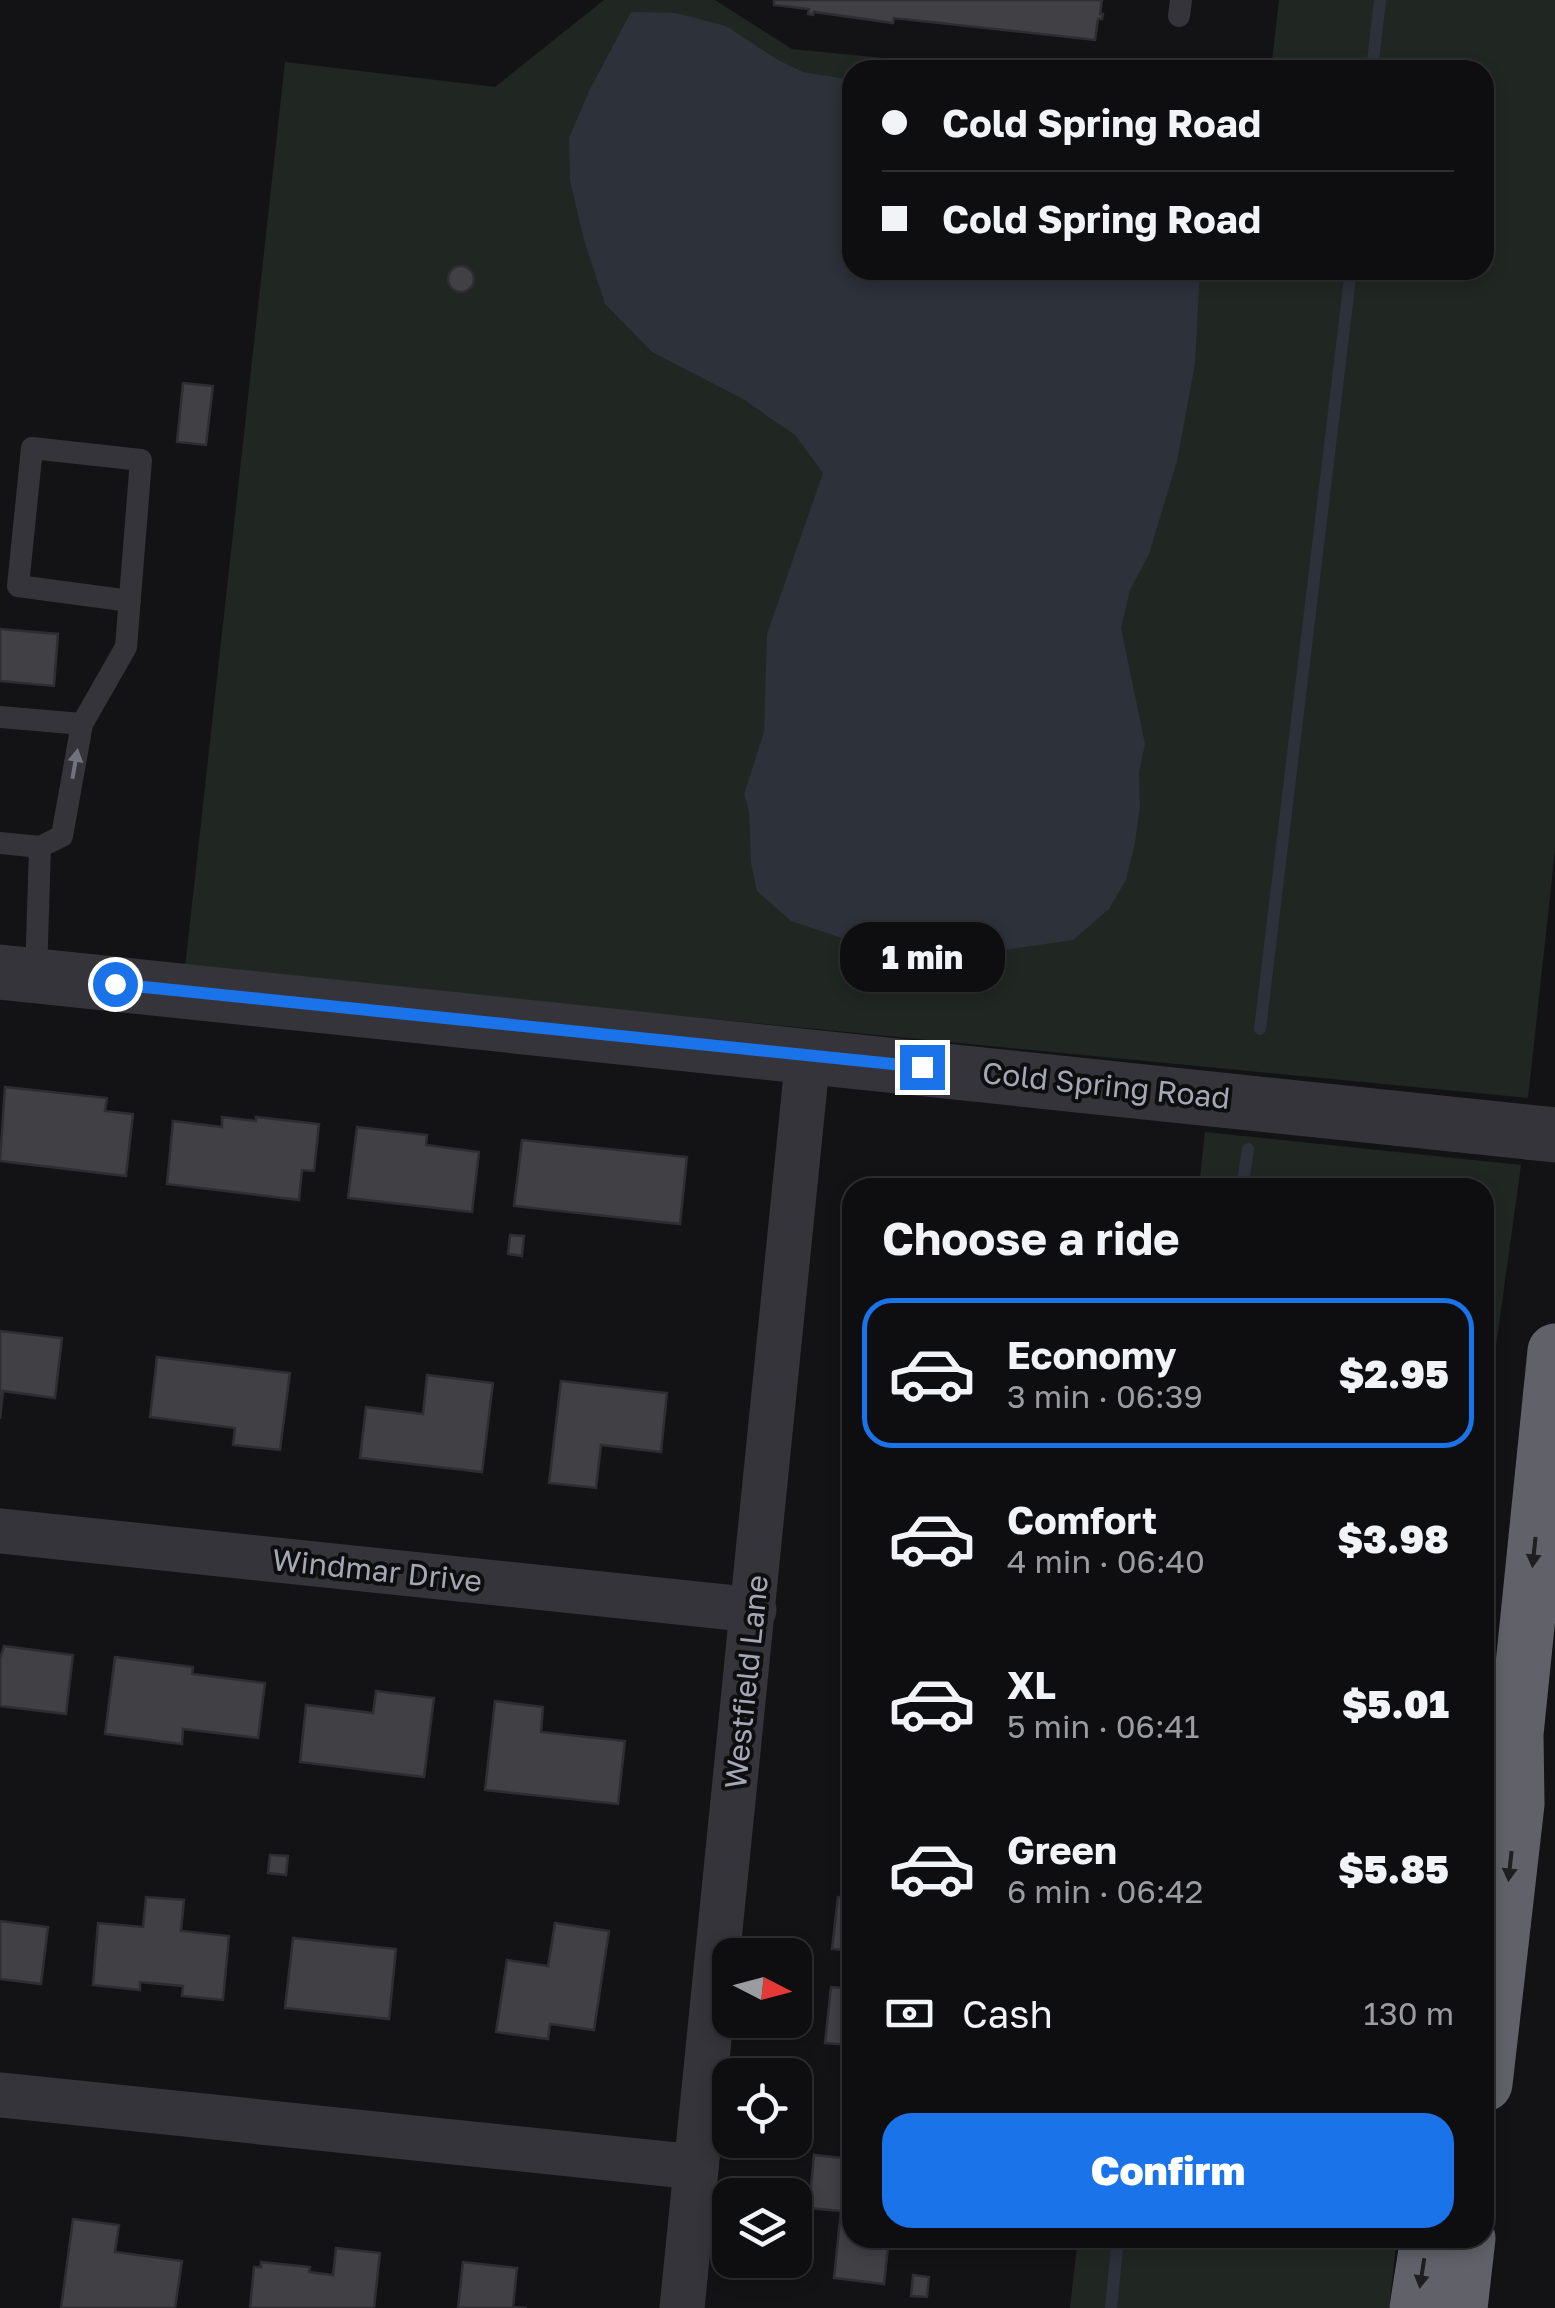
<!DOCTYPE html>
<meta charset="utf-8">
<style>
body{margin:0;font-family:"Golos Text",sans-serif;background:#1c1c1e;color:#f1f3f6;height:100vh;display:flex;flex-direction:column;font-size:38px;white-space:nowrap}
*{box-sizing:border-box;margin:0}
p{font-size:32px;color:#9b9c9f}
.icon{flex:none;width:55px;height:55px;fill:none;stroke:currentColor;stroke-width:2;stroke-linecap:round;stroke-linejoin:round}
.map{position:relative;flex:1;overflow:hidden}
.sheet{position:absolute;left:842px;top:1178px;width:652px;height:1070px;display:flex;flex-direction:column;background:#0e0e10;border-radius:30px;box-shadow:0 5px 15px #0003,0 0 0 2px #2e2e30}
.sheet>*{flex:none}
.hud{position:absolute;left:842px;top:60px;width:652px;height:220px;border-radius:30px;box-shadow:0 5px 15px #0003,0 0 0 2px #2e2e30;display:grid;align-content:center;height:220px;padding:0 40px;background:#0e0e10}
.needle{width:65px;rotate:96deg}
.fabs{position:absolute;left:712px;top:1938px;display:grid;gap:20px}
.fabs a{display:grid;place-items:center;width:100px;height:100px;border-radius:20px;background:#0e0e10;box-shadow:0 5px 15px #0003,0 0 0 2px #2e2e30;font-size:50px}
.end{position:absolute;width:45px;height:45px;margin:-22px;border:12px solid #1a73e8;background:#fff;box-shadow:0 0 0 5px #fff}
.from{border-radius:50%}
.bubble{position:absolute;height:70px;border-radius:30px;background:#0e0e10;box-shadow:0 5px 15px #0003,0 0 0 2px #2e2e30;font-size:32px;font-weight:800;line-height:70px;text-align:center}
.hud b{display:flex;align-items:center;gap:35px;height:95px;font-size:38px}
.hud b+b{border-top:2px solid #2e2e30}
.hud i{width:25px;height:25px;background:#f1f3f6}
ul{padding:0;list-style:none}
li{display:flex;align-items:center;gap:30px;height:150px;margin:0 20px 15px;padding:0 20px;border:5px solid transparent;border-radius:30px}
li div{flex:1}
li b{display:block;font-size:38px}
li em{font-style:normal;font-weight:800}
li.current{border-color:#1a73e8}
li>.icon{width:90px;height:90px;stroke-width:1.5}
h2{padding:0 40px;font-size:45px;line-height:120px}
.pay{display:flex;align-items:center;gap:25px;height:110px;padding:0 40px;font-size:38px}
.pay p{margin-inline-start:auto}
.button{display:flex;gap:20px;margin-top:auto;padding:20px 40px}
.button a{flex:1;height:115px;border-radius:30px;background:#1a73e8;color:#fff;font-size:40px;font-weight:800;line-height:115px;text-align:center}
.map>svg:first-child{display:block}
</style>
<div class="map">
<svg width="1555" height="2308" viewBox="0 0 1555 2308">
<rect width="100%" height="100%" fill="#131315"/>
<!-- green -->
<g fill="#202722">
<polygon points="604,0 715,0 792,49 1004,70 852,70 852,270 1485,270 1485,70 1271,70 1279,0 1555,0 1555,850 1528,1098 185,968 285,62 495,87"/>
<polygon points="1205,1132 1521,1165 1485,1426 1485,1188 1199,1187"/>
<polygon points="1078,2238 1397,2238 1389,2308 1070,2308"/>
</g>
<!-- water -->
<polygon fill="#2c313a" points="631,12 676,13 726,26 778,60 803,72 852,80 852,270 1200,270 1195,364 1177,461 1149,554 1130,590 1121,628 1145,744 1139,772 1140,806 1135,843 1126,880 1109,909 1073,940 962,956 881,951 869,941 842,938 791,921 757,891 751,863 749,811 744,794 764,732 767,634 823,473 795,435 743,399 652,352 605,304 584,240 570,181 569,138 589,91"/>
<g fill="none" stroke-linecap="round" stroke-linejoin="round">
<!-- stream -->
<g stroke="#2c313a" stroke-width="12">
<polyline points="1372,70 1380,0"/>
<polyline points="1260,1029 1351,270"/>
<polyline points="1242,1188 1248,1149"/>
<polyline points="1111,2308 1118,2238"/>
</g>
</g>
<!-- building -->
<g fill="#404045" stroke="#2e2d31" stroke-width="2.5">
<polygon points="774,0 1102,0 1100,14 1103,14 1102,19 1098,19 1095,40 894,18 893,23 814,12 813,15 808,14 809,9 774,5"/>
<circle cx="461" cy="279" r="13"/>
<polygon points="183,383 213,386 206,445 177,442"/>
<polygon points="0,629 58,634 54,686 0,681"/>
<polygon points="5,1087 107,1098 105,1111 133,1114 126,1176 0,1161"/>
<polygon points="222,1117 256,1121 256,1117 319,1124 314,1171 302,1170 299,1200 167,1184 173,1121 222,1127"/>
<polygon points="357,1127 427,1135 426,1145 479,1152 472,1212 348,1198"/>
<polygon points="522,1140 687,1157 680,1224 514,1206"/>
<polygon points="510,1235 524,1236 522,1256 508,1254"/>
<polygon points="0,1331 62,1338 55,1398 3,1391 0,1419"/>
<polygon points="157,1357 290,1373 280,1450 233,1445 235,1428 150,1417"/>
<polygon points="427,1375 493,1383 482,1472 360,1458 366,1407 423,1414"/>
<polygon points="561,1381 667,1393 661,1452 601,1445 596,1488 549,1483"/>
<polygon points="4,1646 73,1655 66,1714 0,1706 0,1659"/>
<polygon points="115,1657 193,1667 192,1674 265,1683 258,1738 183,1729 182,1744 105,1734"/>
<polygon points="376,1691 434,1698 424,1777 300,1762 306,1705 373,1713"/>
<polygon points="495,1701 543,1707 541,1732 625,1741 618,1804 485,1790"/>
<polygon points="270,1855 288,1856 286,1875 268,1873"/>
<polygon points="146,1897 184,1900 181,1931 229,1936 223,2000 182,1996 183,1986 140,1982 140,1990 93,1985 98,1923 143,1927"/>
<polygon points="838,1897 852,1899 852,1951 832,1949"/>
<polygon points="0,1921 48,1927 41,1984 0,1979"/>
<polygon points="555,1923 609,1931 594,2030 550,2024 548,2039 496,2032 507,1960 548,1966"/>
<polygon points="293,1938 396,1949 389,2019 285,2008"/>
<polygon points="831,1987 852,1989 852,2045 825,2043"/>
<polygon points="814,2155 852,2159 852,2238 900,2238 889,2238 884,2284 834,2278 841,2211 809,2208"/>
<polygon points="73,2219 119,2225 115,2252 182,2261 175,2308 61,2308"/>
<polygon points="336,2248 380,2253 374,2308 250,2308 254,2267 261,2267 261,2262 310,2267 309,2272 333,2275"/>
<polygon points="463,2262 517,2268 513,2307 527,2308 458,2308"/>
<polygon points="913,2275 929,2277 927,2297 911,2296"/>
</g>
<g fill="none" stroke-linecap="round" stroke-linejoin="round">
<!-- service -->
<g stroke="#34343a" stroke-width="22">
<polyline points="1179,16 1181,0"/>
<polyline points="0,717 82,724 62,836 40,847 0,843"/>
<polyline points="82,724 126,647 141,460 32,448 18,586 130,601"/>
<polyline points="36,976 40,847"/>
</g>
<!-- minor -->
<g stroke="#34343a" stroke-width="45">
<polyline points="0,1531 754,1610"/>
<polyline points="0,2095 696,2167"/>
<polyline points="682,2308 808,1055"/>
</g>
<!-- tertiary -->
<polyline stroke="#34343a" stroke-width="55" points="0,972 1555,1135"/>
<!-- motorway -->
<g stroke="#61616a" stroke-width="55">
<polyline points="1485,2084 1517,1804 1516,1734 1555,1351"/>
<polyline points="1417,2308 1428,2238"/>
<polyline points="1460,2308 1468,2238"/>
</g>
</g>
<!-- one-way arrows -->
<defs><path id="oneway-solid" d="M-6-.8H1V-3.2L6.5 0L1 3.2V.8H-6Z" transform="scale(2.5)"/></defs>
<use fill="#72737e" href="#oneway-solid" transform="translate(75 764) rotate(-80)"/>
<g fill="#1f1f22">
<use href="#oneway-solid" transform="translate(1534 1552) rotate(96)"/>
<use href="#oneway-solid" transform="translate(1510 1866) rotate(96)"/>
<use href="#oneway-solid" transform="translate(1422 2273) rotate(99)"/>
</g>
<g fill="none" stroke-linecap="round" stroke-linejoin="round">
<!-- route -->
<polyline stroke="#1a73e8" stroke-width="12" points="115,984 922,1067"/>
</g>
<g text-anchor="middle" stroke-width="8" stroke-linejoin="round" paint-order="stroke">
<!-- street labels -->
<g font-size="30" fill="#a5a7b5" stroke="#0e0e10">
<text transform="translate(1106 1086) rotate(6)" y="10">Cold Spring Road</text>
<text transform="translate(377 1571) rotate(6)" y="10">Windmar Drive</text>
<text transform="translate(747 1682) rotate(-84)" y="10">Westfield Lane</text>
</g>
</g>
</svg>
<div class="fabs">
<a><svg class="needle" viewBox="-14 -14 28 28"><path d="M0-13l5 13h-10z" fill="#e53935"/><path d="M0 13l5-13h-10z" fill="#9b9c9f"/></svg></a>
<a><svg class="icon" aria-label="locate" viewBox="0 0 24 24"><circle cx="12" cy="12" r="6"/><path d="M12 2v4M12 18v4M2 12h4M18 12h4"/></svg></a>
<a><svg class="icon" aria-label="layers" viewBox="0 0 24 24"><path d="M12 4l9 5-9 5-9-5zM3 14l9 5 9-5"/></svg></a>
</div>
<i class="end from" style="left:115px;top:984px"></i>
<i class="end" style="left:922px;top:1067px"></i>
<div class="bubble" style="left:840px;top:922px;width:165px">1 min</div>
<div class="hud">
<b><i class="from"></i>Cold Spring Road</b>
<b><i></i>Cold Spring Road</b>
</div>
<section class="sheet">
<h2>Choose a ride</h2>
<ul>
<li class="current"><svg class="icon" aria-label="car" viewBox="0 0 24 24"><path d="M5 17H2v-5l4-1 3-4h7l3 4 3 1v5h-3M9 17h6M6 11h13"/><circle cx="7" cy="17" r="2"/><circle cx="17" cy="17" r="2"/></svg><div><b>Economy</b><p>3 min · 06:39</p></div><em>$2.95</em></li>
<li><svg class="icon" aria-label="car" viewBox="0 0 24 24"><path d="M5 17H2v-5l4-1 3-4h7l3 4 3 1v5h-3M9 17h6M6 11h13"/><circle cx="7" cy="17" r="2"/><circle cx="17" cy="17" r="2"/></svg><div><b>Comfort</b><p>4 min · 06:40</p></div><em>$3.98</em></li>
<li><svg class="icon" aria-label="car" viewBox="0 0 24 24"><path d="M5 17H2v-5l4-1 3-4h7l3 4 3 1v5h-3M9 17h6M6 11h13"/><circle cx="7" cy="17" r="2"/><circle cx="17" cy="17" r="2"/></svg><div><b>XL</b><p>5 min · 06:41</p></div><em>$5.01</em></li>
<li><svg class="icon" aria-label="car" viewBox="0 0 24 24"><path d="M5 17H2v-5l4-1 3-4h7l3 4 3 1v5h-3M9 17h6M6 11h13"/><circle cx="7" cy="17" r="2"/><circle cx="17" cy="17" r="2"/></svg><div><b>Green</b><p>6 min · 06:42</p></div><em>$5.85</em></li>
</ul>
<div class="pay"><svg class="icon" aria-label="cash" viewBox="0 0 24 24"><path d="M3 7h18v10H3z"/><circle cx="12" cy="12" r="2"/></svg>Cash<p>130 m</p></div>
<div class="button"><a>Confirm</a></div>
</section>
</div>
